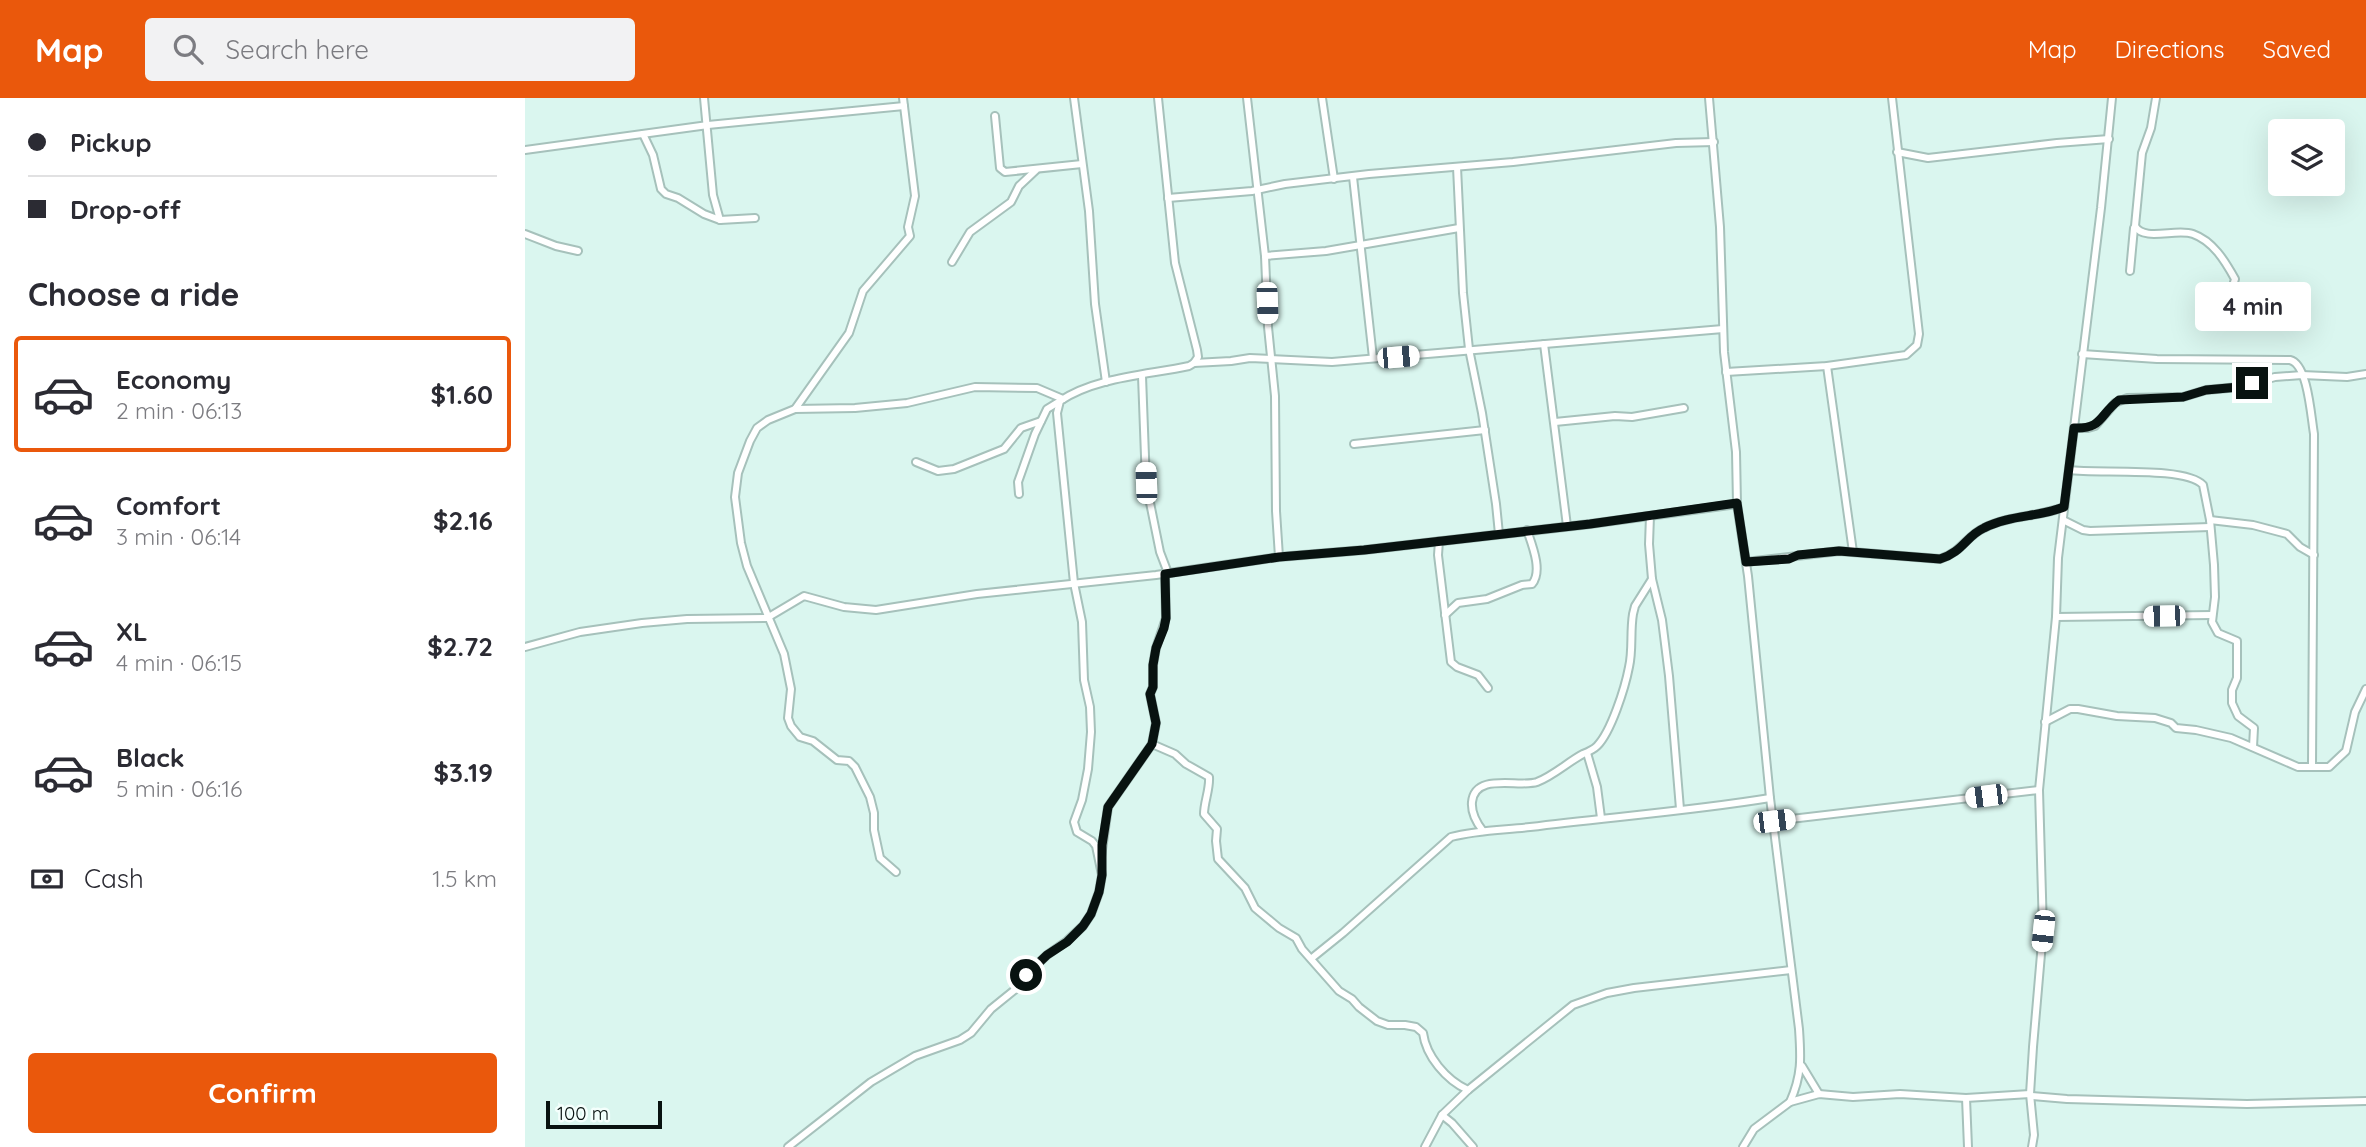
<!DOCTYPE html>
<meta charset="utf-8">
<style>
body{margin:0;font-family:Quicksand,sans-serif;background:#f2f2f3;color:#2b2b33;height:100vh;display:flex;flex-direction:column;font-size:26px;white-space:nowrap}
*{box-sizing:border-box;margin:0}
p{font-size:23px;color:#7c7c81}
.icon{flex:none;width:38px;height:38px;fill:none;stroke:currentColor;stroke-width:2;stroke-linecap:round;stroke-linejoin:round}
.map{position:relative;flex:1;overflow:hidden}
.drawer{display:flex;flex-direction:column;background:#fff;width:525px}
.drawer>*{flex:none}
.hud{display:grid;align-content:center;height:154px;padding:0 28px;background:#fff}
.controls{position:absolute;left:1743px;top:21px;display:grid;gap:14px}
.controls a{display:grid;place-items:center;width:77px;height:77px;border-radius:7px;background:#fff;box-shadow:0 7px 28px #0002;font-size:35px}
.scale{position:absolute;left:21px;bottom:18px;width:116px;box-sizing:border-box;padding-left:7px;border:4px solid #081210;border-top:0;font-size:19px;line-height:24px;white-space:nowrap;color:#081210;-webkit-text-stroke:5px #f4fffc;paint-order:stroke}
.end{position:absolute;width:32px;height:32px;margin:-16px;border:9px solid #081210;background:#fff;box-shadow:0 0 0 4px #fff}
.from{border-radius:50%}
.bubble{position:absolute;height:49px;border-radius:7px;background:#fff;box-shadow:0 7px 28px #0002;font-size:23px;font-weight:700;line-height:49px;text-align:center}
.car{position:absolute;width:21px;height:42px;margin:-21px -10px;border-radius:9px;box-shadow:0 0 5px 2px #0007;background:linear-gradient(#fff 24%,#345 0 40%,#fff 0 76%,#345 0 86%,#fff 0)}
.hud b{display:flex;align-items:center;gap:24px;height:66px;font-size:26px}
.hud b+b{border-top:2px solid #e1e1e2}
.hud i{width:18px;height:18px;background:#2b2b33}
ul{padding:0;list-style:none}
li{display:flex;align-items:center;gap:21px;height:116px;margin:0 14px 10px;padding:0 14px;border:4px solid transparent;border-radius:7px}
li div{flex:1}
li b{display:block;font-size:26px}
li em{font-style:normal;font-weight:700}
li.on{border-color:#ea580c}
li>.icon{width:63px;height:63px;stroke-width:1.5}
h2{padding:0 28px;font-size:32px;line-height:84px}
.pay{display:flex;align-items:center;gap:18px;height:77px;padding:0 28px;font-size:26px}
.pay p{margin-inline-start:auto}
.cta{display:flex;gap:14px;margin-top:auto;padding:14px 28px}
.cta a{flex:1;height:80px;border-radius:7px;background:#ea580c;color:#fff;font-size:28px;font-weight:700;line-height:80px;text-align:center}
header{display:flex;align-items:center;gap:42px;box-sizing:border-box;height:98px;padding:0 35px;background:#ea580c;color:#fff}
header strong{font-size:33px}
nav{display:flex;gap:38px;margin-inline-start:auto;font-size:24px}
.search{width:490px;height:63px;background:#f2f2f3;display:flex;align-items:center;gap:18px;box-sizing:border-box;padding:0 24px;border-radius:7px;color:#7c7c81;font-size:26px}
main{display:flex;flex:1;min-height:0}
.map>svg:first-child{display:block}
</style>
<header>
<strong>Map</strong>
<div class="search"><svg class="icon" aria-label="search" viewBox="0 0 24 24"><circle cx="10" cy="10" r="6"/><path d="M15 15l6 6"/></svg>Search here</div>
<nav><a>Map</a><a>Directions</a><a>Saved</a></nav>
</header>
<main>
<section class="drawer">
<div class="hud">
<b><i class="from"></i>Pickup</b>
<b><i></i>Drop-off</b>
</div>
<h2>Choose a ride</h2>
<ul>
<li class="on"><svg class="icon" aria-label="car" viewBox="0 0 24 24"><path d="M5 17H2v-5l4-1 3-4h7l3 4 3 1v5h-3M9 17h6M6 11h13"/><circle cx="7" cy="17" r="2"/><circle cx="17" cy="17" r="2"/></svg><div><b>Economy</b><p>2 min · 06:13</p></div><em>$1.60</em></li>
<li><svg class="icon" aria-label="car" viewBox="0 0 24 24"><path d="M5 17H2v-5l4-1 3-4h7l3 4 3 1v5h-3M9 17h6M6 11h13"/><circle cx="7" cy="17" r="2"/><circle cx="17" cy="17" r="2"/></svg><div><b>Comfort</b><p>3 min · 06:14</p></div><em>$2.16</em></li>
<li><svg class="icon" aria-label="car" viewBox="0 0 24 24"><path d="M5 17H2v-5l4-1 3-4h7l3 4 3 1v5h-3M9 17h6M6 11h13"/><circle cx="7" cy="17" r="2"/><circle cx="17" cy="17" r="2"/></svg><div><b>XL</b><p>4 min · 06:15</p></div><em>$2.72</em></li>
<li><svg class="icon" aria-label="car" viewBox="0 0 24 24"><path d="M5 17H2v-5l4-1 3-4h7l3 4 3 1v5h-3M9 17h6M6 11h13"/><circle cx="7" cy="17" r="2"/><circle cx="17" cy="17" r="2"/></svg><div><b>Black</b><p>5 min · 06:16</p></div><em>$3.19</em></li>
</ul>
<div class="pay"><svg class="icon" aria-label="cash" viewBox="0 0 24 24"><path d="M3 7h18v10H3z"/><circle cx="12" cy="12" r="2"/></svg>Cash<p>1.5 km</p></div>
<div class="cta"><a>Confirm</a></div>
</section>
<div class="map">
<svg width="1841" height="1049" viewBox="0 0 1841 1049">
<rect width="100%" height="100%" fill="#daf6ef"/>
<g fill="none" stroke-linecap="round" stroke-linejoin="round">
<defs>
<g id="minor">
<polyline points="179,0 188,97 195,122"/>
<polyline points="549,0 564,113 570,206 581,284"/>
<polyline points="722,0 740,158 743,229 750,298 751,413 754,459"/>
<polyline points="797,0 809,81"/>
<path d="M1184,0L1195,129L1199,254L1211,354L1212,406L1223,478L1245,700L1274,931C1276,960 1277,977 1265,1004"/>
<path d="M1631,0L1626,30L1617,55L1610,128C1619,144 1651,130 1668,136C1688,143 1700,163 1710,181L1704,201"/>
<polyline points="470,18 475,70 480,74 557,66"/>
<polyline points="118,36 128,57 136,91 141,96 153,100 179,116 195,122 230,120"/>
<polyline points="0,52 183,27 379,8"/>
<polyline points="1372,54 1403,60 1532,45 1584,41"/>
<polyline points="932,69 938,195 944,251 957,315 971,406 974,436"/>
<polyline points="828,79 848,260"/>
<polyline points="643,100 727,93 760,86 844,76 988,64 1151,45 1189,44"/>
<polyline points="0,136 31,148 53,153"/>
<polyline points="740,158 801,153 934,130"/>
<polyline points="427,164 445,134 486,104 494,88 511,72"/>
<polyline points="1605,173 1609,130"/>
<polyline points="1019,246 1042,428"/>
<path d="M1557,256L1632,261L1765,262C1783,266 1786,319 1789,336L1787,669"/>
<polyline points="669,265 706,263 725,260 807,264 1198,231"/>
<polyline points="1302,268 1328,454"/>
<polyline points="1201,274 1302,268 1381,257 1392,247 1394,236 1367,0"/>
<polyline points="617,278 621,385 635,454 643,475"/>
<polyline points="270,311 330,310 382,305 450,289 512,290 538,301"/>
<polyline points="1030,324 1090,318 1107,319 1159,310"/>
<polyline points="1549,330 1563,330 1570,328 1590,305 1602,300 1658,299 1681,292 1714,289 1750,279 1777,277 1822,279 1841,276"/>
<polyline points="829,346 960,332"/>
<polyline points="391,364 413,373 429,371 479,351 496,330 516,323"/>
<path d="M1544,372C1573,376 1661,368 1678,387L1685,422L1689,467L1690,499L1687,524L1693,535L1712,543V580L1707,592V605L1713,618L1729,630L1728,649"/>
<polyline points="494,396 493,384 510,336 522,311 535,303"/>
<polyline points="1125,418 1124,446 1127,481 1137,522 1144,578 1155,711"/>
<polyline points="1538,422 1558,432 1565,433 1685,429"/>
<polyline points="1685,422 1728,427 1762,436 1775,449 1789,457"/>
<polyline points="914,443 913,457 926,564 932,569 953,577 963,590"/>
<path d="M1221,464L1314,453L1415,461C1437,454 1441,438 1459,430C1484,417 1514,419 1539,409"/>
<path d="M920,517L933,505L962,501L997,487L1007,486C1018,473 1007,447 1002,432"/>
<polyline points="1531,519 1687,517"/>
<polyline points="0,549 55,534 117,525 162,521 242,520 279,498 319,509 351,512 452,496 631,477 754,459 839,452 1065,426 1212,406"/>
<polyline points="1520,624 1545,611 1553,611 1592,618 1630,620 1646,625 1651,630 1671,632 1706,640 1773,669 1804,669 1821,653 1830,614 1841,591"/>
<path d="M627,646L650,656L661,666L684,679C685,691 679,704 679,716L692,731L691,743L693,761L720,790L730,810L754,830L771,840L777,851L814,893L827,901L834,909L852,923L863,927H880L891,929L898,935C901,958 921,982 943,992"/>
<polyline points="1062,655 1072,689 1076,720"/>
<polyline points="1249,723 1514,692"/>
<path d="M958,733C951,724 946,715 947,704C950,674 994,690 1012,684C1028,678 1043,664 1058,656C1063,654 1068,652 1072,648C1086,634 1100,590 1104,569C1108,552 1105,534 1108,516L1110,508L1127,481"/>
<polyline points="576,759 583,709 627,646 631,625 625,596 628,589 628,567 631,550 641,520 640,476"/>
<polyline points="371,774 355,760 349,732 349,715 345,699 330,669 324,663 312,662 288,643 275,639 266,628 263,620 266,591 259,556 222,468 216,445 210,399 213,375 225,343 232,330 243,322 270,311 324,235 338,193 385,138 383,129 390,98 378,0"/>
<path d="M787,860L818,835L926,739C952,732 979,732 1005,729C1085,719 1166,713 1245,700"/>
<polyline points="1277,968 1294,996"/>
<polyline points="1506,998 1542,1001 1722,1006 1841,1003"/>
<polyline points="1441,1000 1443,1049"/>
<polyline points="917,1017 927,1025 948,1049"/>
<path d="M263,1049L346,984L390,958L435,942L446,935L466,911L492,890L501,877L522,857L542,843L558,828L566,816L574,794L577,777L571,748L567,743L552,734L549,724L557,702L563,671L566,634L565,609L559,582L557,524L549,485L532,315L535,303C571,279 622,277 664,268L669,265L673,259L672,252L650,165L633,0"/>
<polyline points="900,1049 917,1017 943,992 1048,907 1082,895 1109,890 1266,872"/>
<polyline points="1218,1049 1229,1031 1265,1004 1294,996 1328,999 1375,996 1441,1000 1505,996"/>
<polyline points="1507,1049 1509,1037 1505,996 1508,949 1518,833 1514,692 1531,519 1533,460 1576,110 1587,0"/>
</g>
</defs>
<!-- minor casing -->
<use href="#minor" stroke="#a6c1bb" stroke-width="10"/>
<!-- minor -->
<use href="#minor" stroke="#fff" stroke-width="6"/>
</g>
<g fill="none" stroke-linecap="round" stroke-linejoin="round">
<!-- route -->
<path stroke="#081210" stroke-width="9" d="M501,877L522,857L542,844L558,828L566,816L574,794L577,777V747L583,709L627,646L631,625L625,596L628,589V567L631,550L639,530L641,520L640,476L754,459L839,452L1065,426L1212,405L1221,464L1264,461L1273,457L1314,453L1415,461C1438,454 1441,438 1459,430C1484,417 1514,419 1539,409L1549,330C1578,331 1574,317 1594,302L1658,299L1681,292L1714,289L1727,285"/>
</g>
</svg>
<div class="controls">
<a><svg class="icon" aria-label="layers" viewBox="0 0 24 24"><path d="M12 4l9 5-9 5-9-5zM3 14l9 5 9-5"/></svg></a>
</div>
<div class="scale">100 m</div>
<i class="end from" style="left:501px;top:877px"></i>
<i class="end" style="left:1727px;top:285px"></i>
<div class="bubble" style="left:1670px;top:184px;width:116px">4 min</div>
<i class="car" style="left:742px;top:205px;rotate:178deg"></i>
<i class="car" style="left:873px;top:259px;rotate:85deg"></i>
<i class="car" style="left:621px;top:385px;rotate:358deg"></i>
<i class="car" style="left:1639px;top:518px;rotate:269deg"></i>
<i class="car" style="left:1461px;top:698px;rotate:263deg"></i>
<i class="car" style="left:1249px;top:723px;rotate:83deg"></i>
<i class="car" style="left:1518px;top:833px;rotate:186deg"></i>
</div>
</main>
